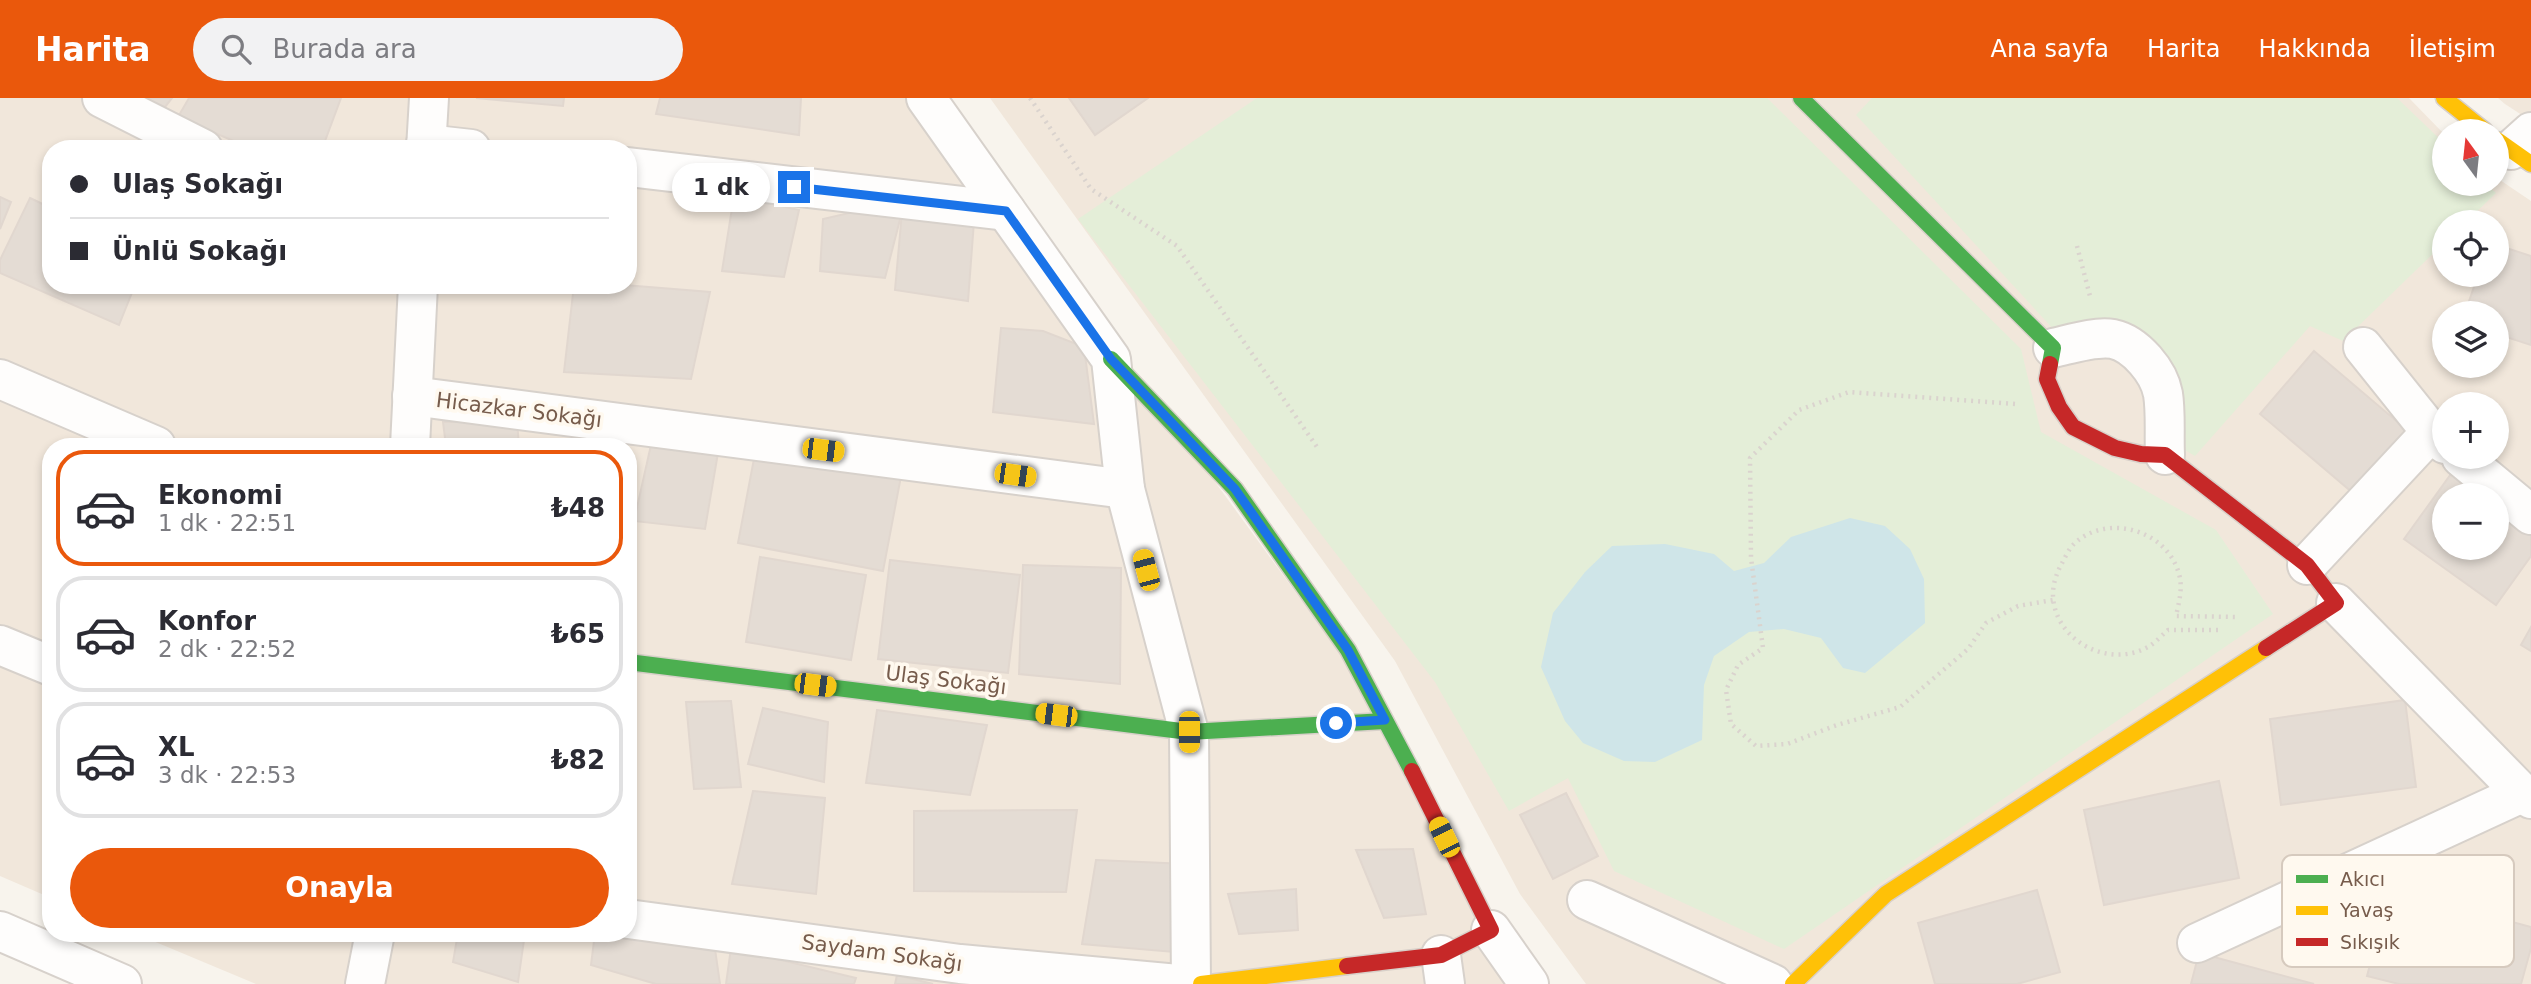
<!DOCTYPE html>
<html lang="tr">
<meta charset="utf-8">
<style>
body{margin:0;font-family:"DejaVu Sans",sans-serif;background:#f2f2f3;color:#2b2b33;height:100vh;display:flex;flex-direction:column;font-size:26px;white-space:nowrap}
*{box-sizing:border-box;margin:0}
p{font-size:23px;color:#7c7c81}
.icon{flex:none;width:38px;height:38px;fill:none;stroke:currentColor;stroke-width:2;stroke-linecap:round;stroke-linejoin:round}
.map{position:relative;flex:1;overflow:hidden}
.drawer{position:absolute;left:42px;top:340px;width:595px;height:504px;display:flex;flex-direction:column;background:#fff;border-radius:28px;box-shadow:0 4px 10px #0003}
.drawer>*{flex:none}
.hud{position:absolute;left:42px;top:42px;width:595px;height:154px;border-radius:28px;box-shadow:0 4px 10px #0003;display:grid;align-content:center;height:154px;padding:0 28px;background:#fff}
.needle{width:46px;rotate:345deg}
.buttons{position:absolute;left:2432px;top:21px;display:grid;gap:14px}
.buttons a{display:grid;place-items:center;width:77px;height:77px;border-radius:50%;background:#fff;box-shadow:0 4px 10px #0003;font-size:35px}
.end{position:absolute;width:32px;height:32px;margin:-16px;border:9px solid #1a73e8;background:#fff;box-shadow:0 0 0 4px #fff}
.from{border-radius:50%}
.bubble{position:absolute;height:49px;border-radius:24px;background:#fff;box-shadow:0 4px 10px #0003;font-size:23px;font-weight:700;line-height:49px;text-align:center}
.car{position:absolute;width:21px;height:42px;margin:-21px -10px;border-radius:9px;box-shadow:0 0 5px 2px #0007;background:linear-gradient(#f5c518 24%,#345 0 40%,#f5c518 0 76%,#345 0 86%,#f5c518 0)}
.hud b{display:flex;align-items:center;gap:24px;height:66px;font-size:26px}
.hud b+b{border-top:2px solid #e1e1e2}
.hud i{width:18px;height:18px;background:#2b2b33}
ul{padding:12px 0 0;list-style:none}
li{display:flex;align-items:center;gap:21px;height:116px;margin:0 14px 10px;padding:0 14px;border:4px solid #e1e1e2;border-radius:28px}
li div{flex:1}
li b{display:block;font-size:26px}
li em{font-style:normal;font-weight:700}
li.selected{border-color:#ea580c}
li>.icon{width:63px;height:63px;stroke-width:1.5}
.primary-button{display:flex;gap:14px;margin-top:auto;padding:14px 28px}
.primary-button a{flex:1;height:80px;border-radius:42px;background:#ea580c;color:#fff;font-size:28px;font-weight:700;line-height:80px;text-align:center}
header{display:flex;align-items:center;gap:42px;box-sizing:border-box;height:98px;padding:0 35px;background:#ea580c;color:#fff}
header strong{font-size:33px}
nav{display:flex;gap:38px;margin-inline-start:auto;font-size:24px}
.search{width:490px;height:63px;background:#f2f2f3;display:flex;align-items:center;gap:18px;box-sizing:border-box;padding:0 24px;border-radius:38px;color:#7c7c81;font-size:26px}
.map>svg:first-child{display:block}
</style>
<header>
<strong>Harita</strong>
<div class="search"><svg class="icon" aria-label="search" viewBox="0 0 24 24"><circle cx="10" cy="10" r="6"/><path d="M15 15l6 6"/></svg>Burada ara</div>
<nav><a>Ana sayfa</a><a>Harita</a><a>Hakkında</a><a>İletişim</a></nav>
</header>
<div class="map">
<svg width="2531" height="886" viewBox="0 0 2531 886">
<rect width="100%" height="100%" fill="#f8f4ed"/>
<!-- residential -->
<g fill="#f1e7db" fill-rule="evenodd">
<path d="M0,0H935L1377,606L1524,886H256L134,835H628V348H51V800L0,778ZM51,51H628V187H51Z"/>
<path d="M990,0H2409L2445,37V86H2497V80L2531,103V886H1586L1520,796L1395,563ZM2445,124H2497V177H2445ZM2445,215H2497V268H2445ZM2445,306H2497V359H2445ZM2445,397H2497V450H2445Z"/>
<polygon points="2498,0 2531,0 2531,23 2505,6"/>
</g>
<!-- green -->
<g fill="#e4eed8">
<polygon points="1257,0 1767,0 2021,251 2041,334 2216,432 2273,516 1784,851 1614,773 1568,680 1509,713 1435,584 1078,121"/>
<polygon points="1872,0 2397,0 2445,46 2445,86 2486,86 2496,95 2466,124 2445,124 2445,144 2343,243 2310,228 2195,358 2183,351 2163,263 2057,235 1856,17"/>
</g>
<!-- water -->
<polygon fill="#cfe5e8" points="1850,420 1885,428 1910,451 1924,481 1925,525 1865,575 1843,570 1821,540 1784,531 1749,534 1714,558 1704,587 1702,642 1655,664 1624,663 1583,645 1565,623 1541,569 1553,515 1585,474 1612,448 1665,446 1714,456 1734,473 1764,465 1791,439"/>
<!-- building -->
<g fill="#e4dcd4" stroke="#e1d7cf" stroke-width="2">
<polygon points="139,0 172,0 165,9"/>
<polygon points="189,0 341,0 322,51 252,51 178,19"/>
<polygon points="476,0 564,0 563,8"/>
<polygon points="660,0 801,0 799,37 656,16"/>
<polygon points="1069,0 1148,0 1095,37"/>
<polygon points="734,98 799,112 784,179 722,173"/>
<polygon points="0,99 11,104 0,131"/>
<polygon points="30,100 51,110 51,187 135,187 119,227 0,175 0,162"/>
<polygon points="905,102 885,180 820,173 823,121"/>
<polygon points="975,110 968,203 895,192 902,114"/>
<polygon points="2497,147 2531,158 2531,247 2497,236 2497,215 2465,215 2478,177 2497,177"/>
<polygon points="574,187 624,187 710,194 691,281 564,274"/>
<polygon points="1001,230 1043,233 1084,249 1094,326 993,314"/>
<polygon points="2314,253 2407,332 2353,395 2260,316"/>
<polygon points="517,323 519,348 446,348 443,324"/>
<polygon points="653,338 719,349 705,431 634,423"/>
<polygon points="757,345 902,373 883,473 738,445"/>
<polygon points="2451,376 2481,397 2445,397 2445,450 2497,450 2497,409 2531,433 2531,458 2496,507 2404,441"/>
<polygon points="760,459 866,477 851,562 746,544"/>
<polygon points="890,462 1020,477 1008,575 878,561"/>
<polygon points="1023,467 1121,470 1120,586 1019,576"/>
<polygon points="2531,529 2531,553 2521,547"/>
<polygon points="2405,602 2416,689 2281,707 2270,621"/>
<polygon points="731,603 741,689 694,691 686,604"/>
<polygon points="763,610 828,624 824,684 748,666"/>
<polygon points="877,612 987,627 970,697 866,685"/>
<polygon points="2219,683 2239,780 2104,807 2084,712"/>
<polygon points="753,693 825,700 816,796 732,786"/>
<polygon points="1566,695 1598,758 1553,781 1520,717"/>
<polygon points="1077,712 1066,794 914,793 914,713"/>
<polygon points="1413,751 1426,816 1384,820 1356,752"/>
<polygon points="1096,762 1186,766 1174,854 1082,846"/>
<polygon points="1296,791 1298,832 1239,836 1228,796"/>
<polygon points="2390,791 2531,829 2531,850 2521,886 2399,886 2367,878"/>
<polygon points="2037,792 2060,874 2017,886 1935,886 1918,825"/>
<polygon points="458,835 525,835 518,884 453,864"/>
<polygon points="595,835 628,835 715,851 720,886 656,886 591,867"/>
<polygon points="731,850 856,880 854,886 726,886"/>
<polygon points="2199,855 2314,886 2191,886"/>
<polygon points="897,877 933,886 895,886"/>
</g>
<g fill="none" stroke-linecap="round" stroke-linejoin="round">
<defs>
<g id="street">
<polyline points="102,0 203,51"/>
<polyline points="926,0 1111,261 1125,391 1189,634 1191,886"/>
<polyline points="426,46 471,51"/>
<polyline points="426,51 429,0"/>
<polyline points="2511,52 2531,34"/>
<polyline points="628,69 1006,113"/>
<polyline points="2363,249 2431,334"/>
<path d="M2053,250C2071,246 2095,238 2113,241C2136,246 2159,274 2163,296C2166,315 2164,337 2165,357"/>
<polyline points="0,281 156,348"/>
<polyline points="412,298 1125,391"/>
<polyline points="410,348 418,187"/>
<polyline points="2461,359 2531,417"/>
<polyline points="2307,467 2431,334 2445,346"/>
<polyline points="2336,505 2522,695 2531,701"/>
<polyline points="0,547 51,568"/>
<polyline points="1587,802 1773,886"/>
<polyline points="628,821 960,866 1178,886"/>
<polyline points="1491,832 1529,886"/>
<polyline points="0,833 122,886"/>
<polyline points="2197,845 2522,695"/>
<polyline points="1441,857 1445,886"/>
<polyline points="365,886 375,835"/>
</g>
<g id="fast">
<polyline points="1801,0 2053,250 2050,266"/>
<polyline points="1111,261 1235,391 1348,552 1412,673"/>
<polyline points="628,564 1189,634 1385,623"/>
</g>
<g id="slow">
<polyline points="2444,0 2485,33"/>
<polyline points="2497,42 2531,66"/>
<polyline points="1201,886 1347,868"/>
<polyline points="1793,886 1886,796 2266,550"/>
</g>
<g id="jam">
<polyline points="2050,266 2047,281 2059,309 2073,329 2115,350 2141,356 2165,357 2307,467 2336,505 2266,550"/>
<polyline points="1347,868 1441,857 1491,832 1412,673"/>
</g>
</defs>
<!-- street casing -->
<use href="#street" stroke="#d7d1cb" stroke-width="42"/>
<!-- fast casing -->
<use href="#fast" stroke="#d8d0c9" stroke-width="19"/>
<!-- slow casing -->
<use href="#slow" stroke="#d8d0c9" stroke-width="19"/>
<!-- jam casing -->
<use href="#jam" stroke="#d8d0c9" stroke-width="19"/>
<!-- path -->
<g stroke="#dad3ce" stroke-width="4.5" stroke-dasharray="2 5" stroke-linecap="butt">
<polyline points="1030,0 1091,91 1177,148 1317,349"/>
<polyline points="2077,148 2091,202"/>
<polyline points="2015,306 1849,294 1799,312 1750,360 1751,460 1763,550 1738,567 1726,592 1731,626 1756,648 1787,646 1837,627 1900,609 1968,551 1986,525 2018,508 2053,502"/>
<path d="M2218,532H2168C2162,537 2155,545 2148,549C2117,566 2077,553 2060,523C2050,504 2051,486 2061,467C2065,460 2069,450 2075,445C2108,415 2167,432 2179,476C2183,490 2179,504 2176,518L2237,519"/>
</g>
<!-- street -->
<use href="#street" stroke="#fefdfc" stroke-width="38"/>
<!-- fast -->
<use href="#fast" stroke="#4caf50" stroke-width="16"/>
<!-- slow -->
<use href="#slow" stroke="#ffc107" stroke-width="16"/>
<!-- jam -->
<use href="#jam" stroke="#c62828" stroke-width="16"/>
</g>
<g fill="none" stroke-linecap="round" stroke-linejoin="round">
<!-- route -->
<polyline stroke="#1a73e8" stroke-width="9" points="794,89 1006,113 1111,261 1235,391 1348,552 1385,622 1336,625"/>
</g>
<g text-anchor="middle" stroke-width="7" stroke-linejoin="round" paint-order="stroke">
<!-- street labels -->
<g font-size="21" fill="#775c4c" stroke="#fff9ef">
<text transform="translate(519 312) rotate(7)" y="7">Hicazkar Sokağı</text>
<text transform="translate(946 582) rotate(7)" y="7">Ulaş Sokağı</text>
<text transform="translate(882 855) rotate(8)" y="7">Saydam Sokağı</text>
</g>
</g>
<!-- legend -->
<rect x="2282" y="757" width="232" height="112" rx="10" fill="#fff9ef" stroke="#d6cabe" stroke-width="2"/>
<rect x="2296" y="777" width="32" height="8" fill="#4caf50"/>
<rect x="2296" y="808" width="32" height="9" fill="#ffc107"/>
<rect x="2296" y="840" width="32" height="8" fill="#c62828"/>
<g font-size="19" fill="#775c4c">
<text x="2340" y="788">Akıcı</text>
<text x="2340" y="819">Yavaş</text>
<text x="2340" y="851">Sıkışık</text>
</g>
</svg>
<div class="buttons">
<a><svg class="needle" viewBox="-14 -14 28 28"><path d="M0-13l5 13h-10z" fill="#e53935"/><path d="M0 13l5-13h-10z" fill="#7c7c81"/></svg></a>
<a><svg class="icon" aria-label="locate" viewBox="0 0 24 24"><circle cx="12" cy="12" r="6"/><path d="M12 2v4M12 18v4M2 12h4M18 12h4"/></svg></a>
<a><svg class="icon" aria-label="layers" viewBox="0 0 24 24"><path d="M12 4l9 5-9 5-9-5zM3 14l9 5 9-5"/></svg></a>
<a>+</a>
<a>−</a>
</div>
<i class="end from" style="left:1336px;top:625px"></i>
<i class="end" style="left:794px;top:89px"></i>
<div class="bubble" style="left:672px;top:65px;width:98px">1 dk</div>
<i class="car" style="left:823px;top:352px;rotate:97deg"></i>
<i class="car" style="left:1015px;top:377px;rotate:98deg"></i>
<i class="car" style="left:1146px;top:472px;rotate:345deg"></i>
<i class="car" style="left:815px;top:587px;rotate:97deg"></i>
<i class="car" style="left:1056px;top:617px;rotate:277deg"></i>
<i class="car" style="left:1189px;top:634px;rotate:180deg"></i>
<i class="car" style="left:1444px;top:739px;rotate:334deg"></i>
<div class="hud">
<b><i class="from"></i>Ulaş Sokağı</b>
<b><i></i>Ünlü Sokağı</b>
</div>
<section class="drawer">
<ul>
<li class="selected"><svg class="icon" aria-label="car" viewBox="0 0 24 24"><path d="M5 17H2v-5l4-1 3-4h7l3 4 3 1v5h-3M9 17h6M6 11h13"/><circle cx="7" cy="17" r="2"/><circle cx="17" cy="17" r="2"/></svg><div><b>Ekonomi</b><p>1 dk · 22:51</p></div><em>₺48</em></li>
<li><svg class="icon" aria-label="car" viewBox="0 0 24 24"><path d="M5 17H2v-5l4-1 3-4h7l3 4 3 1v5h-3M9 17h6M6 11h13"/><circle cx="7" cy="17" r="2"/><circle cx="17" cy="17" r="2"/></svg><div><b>Konfor</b><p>2 dk · 22:52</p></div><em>₺65</em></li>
<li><svg class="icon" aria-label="car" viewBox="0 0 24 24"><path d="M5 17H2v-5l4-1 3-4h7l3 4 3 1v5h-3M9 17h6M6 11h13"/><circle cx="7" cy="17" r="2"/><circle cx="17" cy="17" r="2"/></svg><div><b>XL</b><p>3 dk · 22:53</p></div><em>₺82</em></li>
</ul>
<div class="primary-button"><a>Onayla</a></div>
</section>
</div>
